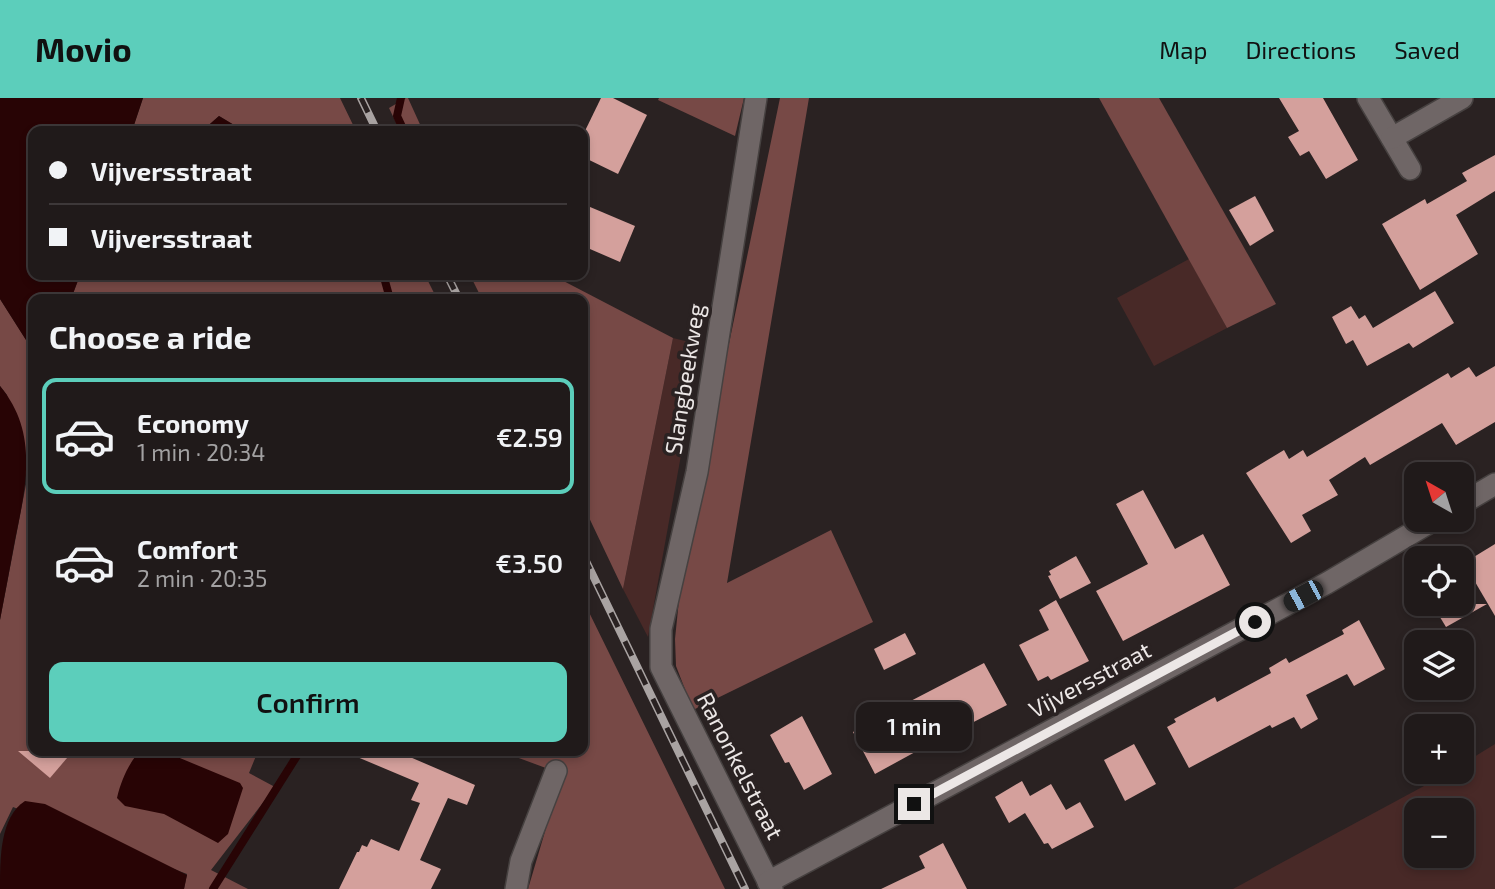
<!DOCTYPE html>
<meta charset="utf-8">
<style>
body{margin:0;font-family:"Exo 2",sans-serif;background:#2d2727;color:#f1f3f6;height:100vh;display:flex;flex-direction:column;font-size:26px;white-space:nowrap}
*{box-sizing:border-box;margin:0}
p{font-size:23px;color:#a2a1a2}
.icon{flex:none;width:38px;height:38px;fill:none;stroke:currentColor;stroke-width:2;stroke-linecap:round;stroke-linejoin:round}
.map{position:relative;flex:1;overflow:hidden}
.panel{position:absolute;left:28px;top:196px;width:560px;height:462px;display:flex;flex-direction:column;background:#201a1a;border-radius:14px;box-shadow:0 4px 10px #0003,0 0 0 2px #3d3839}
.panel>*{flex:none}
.hud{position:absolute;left:28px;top:28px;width:560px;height:154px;border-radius:14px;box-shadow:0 4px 10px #0003,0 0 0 2px #3d3839;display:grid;align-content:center;height:154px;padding:0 21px;background:#201a1a}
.needle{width:46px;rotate:321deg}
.fabs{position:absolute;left:1404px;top:364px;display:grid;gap:14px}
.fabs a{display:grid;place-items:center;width:70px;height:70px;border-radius:14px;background:#201a1a;box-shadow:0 4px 10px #0003,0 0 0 2px #3d3839;font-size:35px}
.end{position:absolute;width:32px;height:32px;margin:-16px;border:9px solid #ece7e6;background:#111;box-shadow:0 0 0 4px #111}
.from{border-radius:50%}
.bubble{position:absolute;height:49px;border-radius:14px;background:#201a1a;box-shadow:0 4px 10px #0003,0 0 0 2px #3d3839;font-size:23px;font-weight:600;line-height:49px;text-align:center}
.car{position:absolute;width:21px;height:42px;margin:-21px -10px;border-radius:9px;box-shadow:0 0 5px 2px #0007;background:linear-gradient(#222 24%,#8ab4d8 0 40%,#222 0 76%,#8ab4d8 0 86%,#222 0)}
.hud b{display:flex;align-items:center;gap:24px;height:66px;font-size:26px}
.hud b+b{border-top:2px solid #3d3839}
.hud i{width:18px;height:18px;background:#f1f3f6}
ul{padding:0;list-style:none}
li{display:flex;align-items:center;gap:21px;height:116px;margin:0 14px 10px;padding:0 7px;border:4px solid transparent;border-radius:14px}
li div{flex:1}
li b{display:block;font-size:26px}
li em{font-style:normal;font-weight:600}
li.selected{border-color:#5ccebb}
li>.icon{width:63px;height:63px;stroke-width:1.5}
h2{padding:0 21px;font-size:32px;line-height:84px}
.cta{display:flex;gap:14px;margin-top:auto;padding:14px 21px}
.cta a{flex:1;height:80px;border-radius:14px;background:#5ccebb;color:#111;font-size:28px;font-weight:600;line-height:80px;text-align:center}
header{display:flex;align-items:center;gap:42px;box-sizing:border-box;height:98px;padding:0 35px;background:#5ccebb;color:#111}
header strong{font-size:33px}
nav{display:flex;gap:38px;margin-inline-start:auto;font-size:24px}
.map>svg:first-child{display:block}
</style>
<header>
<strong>Movio</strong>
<nav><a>Map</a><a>Directions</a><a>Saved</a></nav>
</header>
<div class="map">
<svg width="1495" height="791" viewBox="0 0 1495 791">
<rect width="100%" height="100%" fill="#2a2222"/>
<!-- green -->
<g fill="#482927" fill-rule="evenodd">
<polygon points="1189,161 1227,230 1154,268 1117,200"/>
<polygon points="673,240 701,247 648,539 623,491"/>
<path d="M1495,646V791H1233L1450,674H1461V667ZM1416,712H1461V758H1416Z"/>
</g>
<!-- forest -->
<g fill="#774946">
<polygon points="143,0 340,0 356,33 244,33 219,18 202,33 132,33"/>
<polygon points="406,0 408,0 423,33 400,33 389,10"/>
<polygon points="659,0 744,0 735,38 658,2"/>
<polygon points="780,0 809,0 727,485 831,432 873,524 693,612 676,568 675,541 682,472"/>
<polygon points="1099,0 1159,0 1276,206 1227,230"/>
<polygon points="80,177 425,177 437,201 71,201"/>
<polygon points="470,177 552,177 673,240 623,491 583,407 583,201 482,201"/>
<polygon points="0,201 33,253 33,653 258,653 249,675 275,689 211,772 248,791 184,791 187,776 13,709 0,736 0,522 27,381 7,297 0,288"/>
<polygon points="583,502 725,791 528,791 562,676 500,653 583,653"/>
</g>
<!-- water -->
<g fill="#280405">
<polygon points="0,0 143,0 132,33 33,33 33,177 80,177 71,201 33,201 33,253 0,201"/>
<polygon points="219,18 244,33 202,33"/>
<path d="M0,288C39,335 26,388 15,442C10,469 5,496 0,522Z"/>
<path d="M140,653H163L240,685L243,690L228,736L218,745L164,716L125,708L117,700C121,683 128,666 140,653Z"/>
<path d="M25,703L45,706L187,777L184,791H0C0,760 0,719 25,703Z"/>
</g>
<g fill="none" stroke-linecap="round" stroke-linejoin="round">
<!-- stream -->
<g stroke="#280405" stroke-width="8">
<polyline points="401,0 397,18 404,33"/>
<polyline points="389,177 385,183 390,201"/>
<polyline points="213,791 300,653"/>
</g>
</g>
<!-- building -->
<g fill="#d4a09c">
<polygon points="601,0 613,0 647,17 618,76 583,59 583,37"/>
<polygon points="1279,0 1323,0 1358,62 1326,81 1309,53 1300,58 1288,39 1299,33"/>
<polygon points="1495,57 1495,93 1456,117 1478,156 1420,192 1382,126 1425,101 1427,106 1467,83 1462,75"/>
<polygon points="1255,98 1274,133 1250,148 1229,112"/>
<polygon points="583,106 635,128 620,164 583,148"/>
<polygon points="1435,193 1454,225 1413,250 1409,245 1367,268 1353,242 1346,246 1332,219 1351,208 1359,221 1365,217 1373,230"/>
<polygon points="1495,268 1495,324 1456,347 1442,325 1370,367 1365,359 1329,382 1338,397 1302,417 1311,433 1291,445 1246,375 1284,352 1289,361 1303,352 1307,359 1448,275 1451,280 1469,269 1476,279"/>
<polygon points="1143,392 1175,451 1203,436 1230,487 1123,543 1096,493 1148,466 1116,406"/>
<polygon points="1495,446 1495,518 1464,465"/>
<polygon points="1076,458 1091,485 1060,501 1048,478 1051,477 1049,473"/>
<polygon points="1056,502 1089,563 1051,582 1048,578 1038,583 1019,547 1049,532 1039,512"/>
<polygon points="1432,506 1487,506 1446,529"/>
<polygon points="1359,522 1385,571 1354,588 1347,576 1306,597 1318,621 1301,631 1294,619 1272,630 1270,627 1189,670 1167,629 1176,624 1174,621 1215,599 1217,604 1271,575 1269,570 1286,560 1289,565 1344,536 1342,532"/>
<polygon points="905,535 916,556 884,572 874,551"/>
<polygon points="984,565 1007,607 956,633 951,621 912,643 917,653 875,676 853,634 863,629 860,622 898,602 901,608"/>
<polygon points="802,618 832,676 804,692 789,664 785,665 770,637"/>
<polygon points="1134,646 1156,686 1125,703 1104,662"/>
<polygon points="18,653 73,653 50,680"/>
<polygon points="343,653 396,653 475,687 467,707 448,700 420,762 441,771 431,791 339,791 357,754 359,754 362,747 367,749 371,741 399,753 420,705 411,702 419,685"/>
<polygon points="1022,683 1030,698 1051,686 1066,712 1080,704 1094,729 1052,751 1048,745 1044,746 1025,715 1009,725 995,699"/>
<polygon points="943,745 967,791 881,791 925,770 919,758"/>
</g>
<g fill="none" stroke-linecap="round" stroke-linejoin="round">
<defs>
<g id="minor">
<polyline points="756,0 697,374 661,531 661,569 772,791"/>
<polyline points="1368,0 1410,71"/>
<polyline points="1392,40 1462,0"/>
<polyline points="1461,406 1495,386"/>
<polyline points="768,784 1327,485 1434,422"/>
<polyline points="516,791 521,763 556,673"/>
</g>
</defs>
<!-- minor casing -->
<use href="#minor" stroke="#464140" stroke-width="24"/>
<!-- minor -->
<use href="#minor" stroke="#6f6666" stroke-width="21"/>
<defs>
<g id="rail">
<polyline points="361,0 377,33"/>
<polyline points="447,177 459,201"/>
<polyline points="583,457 745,791"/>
</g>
</defs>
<!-- rail casing -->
<use href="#rail" stroke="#a9a3a2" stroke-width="8"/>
<!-- rail -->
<use href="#rail" stroke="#2a2222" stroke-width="5" stroke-dasharray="16" stroke-linecap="butt"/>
</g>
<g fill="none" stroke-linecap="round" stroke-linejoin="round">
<!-- route -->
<polyline stroke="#ece7e6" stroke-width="9" points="914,706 1255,524"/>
</g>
<g text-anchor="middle" stroke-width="7" stroke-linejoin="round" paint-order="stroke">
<!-- street labels -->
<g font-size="23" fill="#ece7e6" stroke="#2a2222">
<text transform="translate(685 281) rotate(-81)" y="8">Slangbeekweg</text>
<text transform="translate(1090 582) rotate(-28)" y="8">Vijversstraat</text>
<text transform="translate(740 668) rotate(63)" y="8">Ranonkelstraat</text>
</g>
</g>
</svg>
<div class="fabs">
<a><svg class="needle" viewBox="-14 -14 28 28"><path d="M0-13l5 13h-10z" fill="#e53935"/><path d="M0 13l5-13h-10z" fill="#a2a1a2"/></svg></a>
<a><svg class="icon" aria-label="locate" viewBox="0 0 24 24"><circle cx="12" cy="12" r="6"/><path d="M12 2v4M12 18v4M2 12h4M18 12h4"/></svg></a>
<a><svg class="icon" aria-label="layers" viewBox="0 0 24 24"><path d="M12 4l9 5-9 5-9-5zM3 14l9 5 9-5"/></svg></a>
<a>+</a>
<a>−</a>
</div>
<i class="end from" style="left:1255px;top:524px"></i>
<i class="end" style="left:914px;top:706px"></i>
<div class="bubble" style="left:856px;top:604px;width:116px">1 min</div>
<i class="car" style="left:1303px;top:498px;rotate:242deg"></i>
<div class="hud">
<b><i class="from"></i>Vijversstraat</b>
<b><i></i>Vijversstraat</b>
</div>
<section class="panel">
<h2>Choose a ride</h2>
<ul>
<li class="selected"><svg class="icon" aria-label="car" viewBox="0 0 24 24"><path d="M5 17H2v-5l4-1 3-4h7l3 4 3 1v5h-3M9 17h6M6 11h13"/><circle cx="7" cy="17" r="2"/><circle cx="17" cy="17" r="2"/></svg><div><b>Economy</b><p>1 min · 20:34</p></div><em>€2.59</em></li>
<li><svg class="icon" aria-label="car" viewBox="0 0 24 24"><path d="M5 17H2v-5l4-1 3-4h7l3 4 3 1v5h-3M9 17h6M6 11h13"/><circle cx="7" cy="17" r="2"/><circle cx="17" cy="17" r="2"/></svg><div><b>Comfort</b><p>2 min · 20:35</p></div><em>€3.50</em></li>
</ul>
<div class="cta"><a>Confirm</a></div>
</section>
</div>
